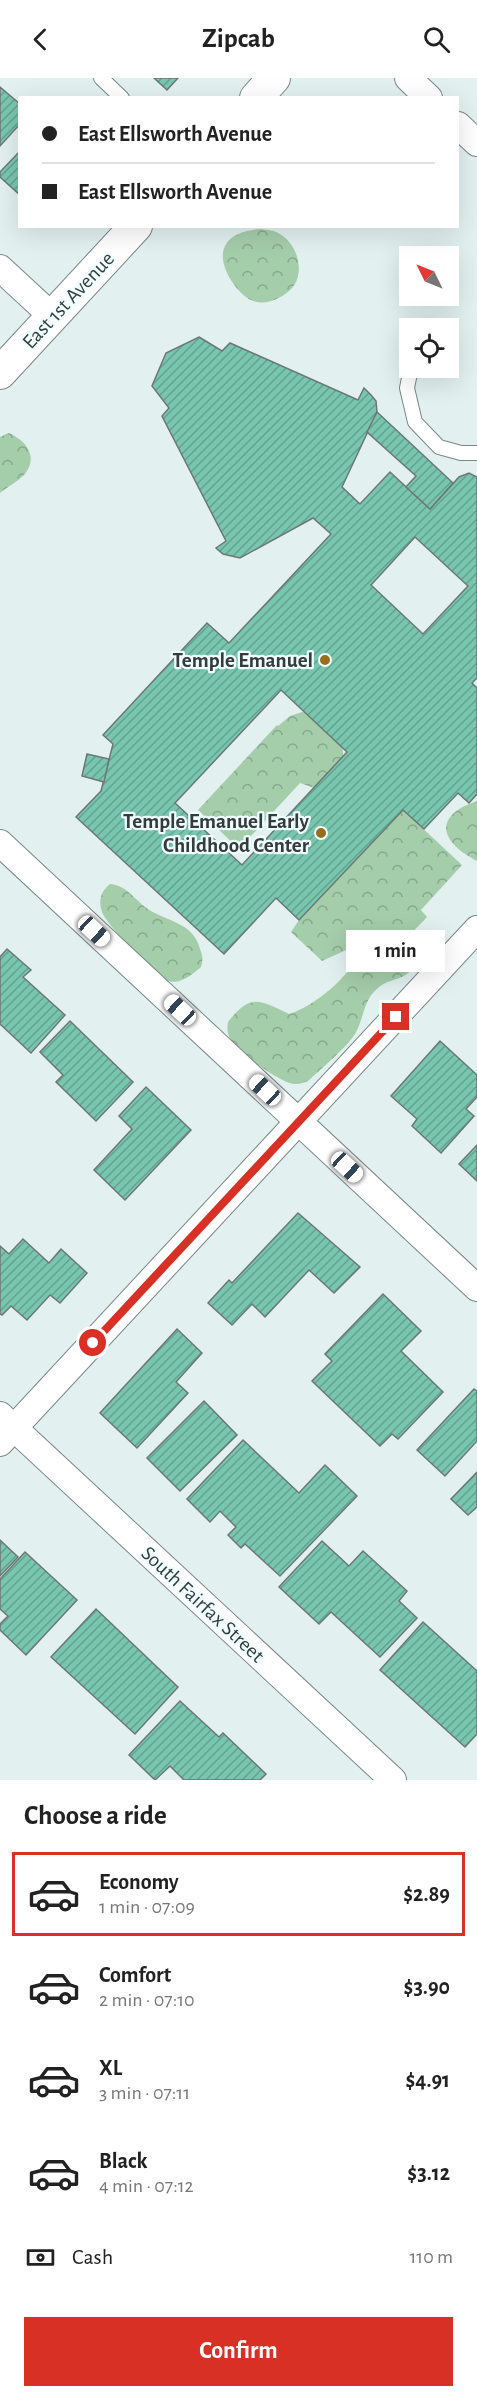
<!DOCTYPE html>
<meta charset="utf-8">
<style>
body{margin:0;font-family:"Alegreya Sans",sans-serif;background:#f6f6f6;color:#222;height:100vh;display:flex;flex-direction:column;font-size:22px;white-space:nowrap}
*{box-sizing:border-box;margin:0}
p{font-size:20px;color:#767676}
.icon{flex:none;width:33px;height:33px;fill:none;stroke:currentColor;stroke-width:2;stroke-linecap:round;stroke-linejoin:round}
.map{position:relative;height:1702px;overflow:hidden}
.panel{display:flex;flex-direction:column;background:#fff;flex:1}
.panel>*{flex:none}
.hud{position:absolute;left:18px;top:18px;width:441px;height:132px;border-radius:0px;box-shadow:0 6px 24px #0002;display:grid;align-content:center;height:132px;padding:0 24px;background:#fff}
.needle{width:39px;rotate:313deg}
.controls{position:absolute;left:399px;top:168px;display:grid;gap:12px}
.controls a{display:grid;place-items:center;width:60px;height:60px;border-radius:0px;background:#fff;box-shadow:0 6px 24px #0002;font-size:30px}
.end{position:absolute;width:27px;height:27px;margin:-14px;border:8px solid #d93025;background:#fff;box-shadow:0 0 0 3px #fff}
.from{border-radius:50%}
.bubble{position:absolute;height:42px;border-radius:0px;background:#fff;box-shadow:0 6px 24px #0002;font-size:20px;font-weight:600;line-height:42px;text-align:center}
.car{position:absolute;width:18px;height:36px;margin:-18px -9px;border-radius:8px;box-shadow:0 0 4px 2px #0007;background:linear-gradient(#fff 24%,#345 0 40%,#fff 0 76%,#345 0 86%,#fff 0)}
.hud b{display:flex;align-items:center;gap:21px;height:57px;font-size:22px}
.hud b+b{border-top:2px solid #e0e0e0}
.hud i{width:15px;height:15px;background:#222}
ul{padding:0;list-style:none}
li{display:flex;align-items:center;gap:18px;height:84px;margin:0 12px 9px;padding:0 12px;border:3px solid transparent;border-radius:0px}
li div{flex:1}
li b{display:block;font-size:22px}
li em{font-style:normal;font-weight:600}
li.active{border-color:#d93025}
li>.icon{width:54px;height:54px;stroke-width:1.5}
h2{padding:0 24px;font-size:27px;line-height:72px}
.pay{display:flex;align-items:center;gap:15px;height:66px;padding:0 24px;font-size:22px}
.pay p{margin-inline-start:auto}
.primary-button{display:flex;gap:12px;margin-top:auto;padding:12px 24px}
.primary-button a{flex:1;height:69px;border-radius:0px;background:#d93025;color:#fff;font-size:24px;font-weight:600;line-height:69px;text-align:center}
header{display:flex;justify-content:space-between;align-items:center;height:78px;padding:0 24px;background:#fff;font-size:27px;font-weight:600}
.map>svg:first-child{display:block}
</style>
<header><svg class="icon" aria-label="back" viewBox="0 0 24 24"><path d="M15 5l-7 7 7 7"/></svg>Zipcab<svg class="icon" aria-label="search" viewBox="0 0 24 24"><circle cx="10" cy="10" r="6"/><path d="M15 15l6 6"/></svg></header>
<div class="map">
<svg width="477" height="1702" viewBox="0 0 477 1702">
<defs>
<pattern id="forest-crowns" width="20" height="18" patternUnits="userSpaceOnUse" patternTransform="scale(1.5)"><rect width="20" height="18" fill="#a4cdaa"/><path d="M2 6a3 3 0 1 1 6 0M12 15a3 3 0 1 1 6 0" fill="none" stroke="#86a88c"/></pattern>
<pattern id="building-hatch" width="6" height="6" patternUnits="userSpaceOnUse" patternTransform="scale(1.5)"><rect width="6" height="6" fill="#79c6af"/><path d="M-1 1l2-2M0 6l6-6M5 7l2-2" fill="none" stroke="#64a290"/></pattern>
</defs>
<rect width="100%" height="100%" fill="#e2f0f0"/>
<!-- forest -->
<g fill="url(#forest-crowns)">
<path d="M260,151C266,152 274,152 278,155C297,164 306,194 292,210C283,220 264,229 251,222C236,215 216,185 225,168C231,155 248,152 260,151Z"/>
<path d="M9,355C27,363 39,380 24,397C17,404 7,409 0,415V359Z"/>
<polygon points="302,634 312,635 342,667 344,682 317,711 300,705 239,771 198,732 277,647 278,648 290,638"/>
<path d="M477,723V783C440,764 432,738 477,723Z"/>
<path d="M403,732L462,787L421,832L427,839L404,863L413,875L416,885C405,905 392,898 378,910C363,922 364,941 355,956C346,970 321,991 308,1003C301,1006 296,1007 289,1005C274,999 240,976 231,962C227,956 227,950 228,944C251,915 259,922 289,936C313,929 352,898 359,873L355,868L322,883L291,854L299,842Z"/>
<path d="M110,806C125,807 134,820 145,829C165,844 193,843 200,871C203,878 203,882 201,889C193,896 180,907 169,903C156,899 106,846 102,834C98,822 101,813 110,806Z"/>
</g>
<!-- building -->
<g fill="url(#building-hatch)" stroke="#6c7874" stroke-width="1.5" fill-rule="evenodd">
<polygon points="154,0 178,0 167,12"/>
<polygon points="0,9 20,26 20,46 0,68"/>
<polygon points="20,73 20,117 0,99 0,94"/>
<path d="M199,259L222,273L230,265L358,322L364,310L371,317L376,323L377,334L342,409L360,426L390,394L430,431L459,399L469,395L477,399V600L472,605L477,610V716L469,725L458,715L424,751L403,732L299,842L276,820L224,876L76,739L101,713L113,666L103,657L207,545L229,565L331,456L313,440L240,480L223,476L216,470L226,463L162,338L169,330L152,308L166,275ZM415,459L468,508L423,556L371,507ZM281,612L347,674L242,787L175,725Z"/>
<polygon points="377,334 453,405 430,431 406,409 416,398 367,354"/>
<polygon points="87,676 109,681 104,704 82,698"/>
<polygon points="7,871 31,892 23,899 65,937 31,975 0,946 0,879"/>
<polygon points="70,943 133,1004 96,1043 56,1004 63,997 40,974"/>
<polygon points="440,963 477,997 477,1019 466,1031 474,1038 441,1075 412,1048 417,1041 391,1018"/>
<polygon points="146,1009 191,1052 125,1122 94,1092 132,1051 119,1038"/>
<polygon points="477,1067 477,1103 459,1086"/>
<polygon points="298,1135 360,1189 334,1215 309,1192 265,1239 252,1226 232,1247 208,1225 229,1202 232,1205"/>
<polygon points="23,1161 49,1185 61,1171 87,1195 60,1225 50,1217 27,1242 11,1228 2,1237 0,1236 0,1168 9,1176"/>
<polygon points="383,1216 421,1253 401,1273 443,1314 398,1361 392,1356 380,1368 312,1303 332,1283 325,1276"/>
<polygon points="177,1251 202,1275 176,1304 188,1315 137,1370 100,1335"/>
<polygon points="474,1311 477,1313 477,1363 445,1398 417,1372"/>
<polygon points="204,1323 237,1357 180,1413 147,1380"/>
<polygon points="243,1362 299,1415 325,1387 357,1418 280,1498 245,1466 241,1470 228,1457 236,1449 220,1433 210,1444 187,1421"/>
<polygon points="477,1394 477,1429 468,1437 451,1421"/>
<polygon points="0,1462 18,1479 0,1498"/>
<polygon points="322,1463 349,1488 363,1473 407,1513 399,1523 417,1540 380,1579 331,1534 319,1546 279,1509"/>
<polygon points="25,1474 77,1522 26,1577 0,1552 0,1546 8,1538 0,1531 0,1501"/>
<polygon points="96,1531 178,1609 135,1656 51,1579"/>
<polygon points="423,1544 477,1593 477,1656 465,1669 380,1592"/>
<polygon points="180,1623 219,1659 223,1655 266,1696 260,1702 184,1702 170,1688 155,1702 129,1677"/>
</g>
<g fill="none" stroke-linecap="round" stroke-linejoin="round">
<defs>
<g id="service">
<polyline points="101,0 122,20"/>
<polyline points="411,290 407,310 415,344 439,369 461,375 477,375"/>
</g>
<g id="minor">
<polyline points="408,0 429,20"/>
<polyline points="458,47 477,65"/>
<polyline points="0,190 53,239"/>
<polyline points="0,765 477,1210"/>
<polyline points="0,1337 393,1702"/>
<polyline points="0,1365 477,851"/>
</g>
<g id="tertiary">
<polyline points="256,20 274,0"/>
<polyline points="0,295 136,148"/>
</g>
</defs>
<!-- service casing -->
<use href="#service" stroke="#7a8787" stroke-width="16"/>
<!-- minor casing -->
<use href="#minor" stroke="#7a8787" stroke-width="28"/>
<!-- tertiary casing -->
<use href="#tertiary" stroke="#7a8787" stroke-width="34"/>
<!-- service -->
<use href="#service" stroke="#fff" stroke-width="14"/>
<!-- minor -->
<use href="#minor" stroke="#fff" stroke-width="26"/>
<!-- tertiary -->
<use href="#tertiary" stroke="#fff" stroke-width="32"/>
</g>
<g fill="none" stroke-linecap="round" stroke-linejoin="round">
<!-- route -->
<polyline stroke="#d93025" stroke-width="8" points="93,1265 396,939"/>
</g>
<!-- markers -->
<g fill="#986d1b" stroke="#effefe" stroke-width="2">
<circle cx="325" cy="582" r="6"/>
<circle cx="321" cy="755" r="6"/>
</g>
<g text-anchor="middle" stroke-width="4.5" stroke-linejoin="round" paint-order="stroke">
<!-- street labels -->
<g font-size="21" fill="#363b3b" stroke="#effefe">
<text transform="translate(68 222) rotate(-47)" y="7">East 1st Avenue</text>
<text transform="translate(203 1526) rotate(43)" y="7">South Fairfax Street</text>
</g>
<!-- poi labels -->
<g font-size="21" font-weight="bold" fill="#363b3b" stroke="#effefe" text-anchor="end">
<text x="313" y="589">Temple Emanuel</text>
<text x="309" y="750">Temple Emanuel Early<tspan x="309" dy="24">Childhood Center</tspan></text>
</g>
</g>
</svg>
<div class="controls">
<a><svg class="needle" viewBox="-14 -14 28 28"><path d="M0-13l5 13h-10z" fill="#e53935"/><path d="M0 13l5-13h-10z" fill="#767676"/></svg></a>
<a><svg class="icon" aria-label="locate" viewBox="0 0 24 24"><circle cx="12" cy="12" r="6"/><path d="M12 2v4M12 18v4M2 12h4M18 12h4"/></svg></a>
</div>
<i class="end from" style="left:93px;top:1265px"></i>
<i class="end" style="left:396px;top:939px"></i>
<div class="bubble" style="left:346px;top:852px;width:99px">1 min</div>
<i class="car" style="left:94px;top:853px;rotate:133deg"></i>
<i class="car" style="left:180px;top:932px;rotate:313deg"></i>
<i class="car" style="left:265px;top:1012px;rotate:313deg"></i>
<i class="car" style="left:347px;top:1089px;rotate:133deg"></i>
<div class="hud">
<b><i class="from"></i>East Ellsworth Avenue</b>
<b><i></i>East Ellsworth Avenue</b>
</div>
</div>
<section class="panel">
<h2>Choose a ride</h2>
<ul>
<li class="active"><svg class="icon" aria-label="car" viewBox="0 0 24 24"><path d="M5 17H2v-5l4-1 3-4h7l3 4 3 1v5h-3M9 17h6M6 11h13"/><circle cx="7" cy="17" r="2"/><circle cx="17" cy="17" r="2"/></svg><div><b>Economy</b><p>1 min · 07:09</p></div><em>$2.89</em></li>
<li><svg class="icon" aria-label="car" viewBox="0 0 24 24"><path d="M5 17H2v-5l4-1 3-4h7l3 4 3 1v5h-3M9 17h6M6 11h13"/><circle cx="7" cy="17" r="2"/><circle cx="17" cy="17" r="2"/></svg><div><b>Comfort</b><p>2 min · 07:10</p></div><em>$3.90</em></li>
<li><svg class="icon" aria-label="car" viewBox="0 0 24 24"><path d="M5 17H2v-5l4-1 3-4h7l3 4 3 1v5h-3M9 17h6M6 11h13"/><circle cx="7" cy="17" r="2"/><circle cx="17" cy="17" r="2"/></svg><div><b>XL</b><p>3 min · 07:11</p></div><em>$4.91</em></li>
<li><svg class="icon" aria-label="car" viewBox="0 0 24 24"><path d="M5 17H2v-5l4-1 3-4h7l3 4 3 1v5h-3M9 17h6M6 11h13"/><circle cx="7" cy="17" r="2"/><circle cx="17" cy="17" r="2"/></svg><div><b>Black</b><p>4 min · 07:12</p></div><em>$3.12</em></li>
</ul>
<div class="pay"><svg class="icon" aria-label="cash" viewBox="0 0 24 24"><path d="M3 7h18v10H3z"/><circle cx="12" cy="12" r="2"/></svg>Cash<p>110 m</p></div>
<div class="primary-button"><a>Confirm</a></div>
</section>
